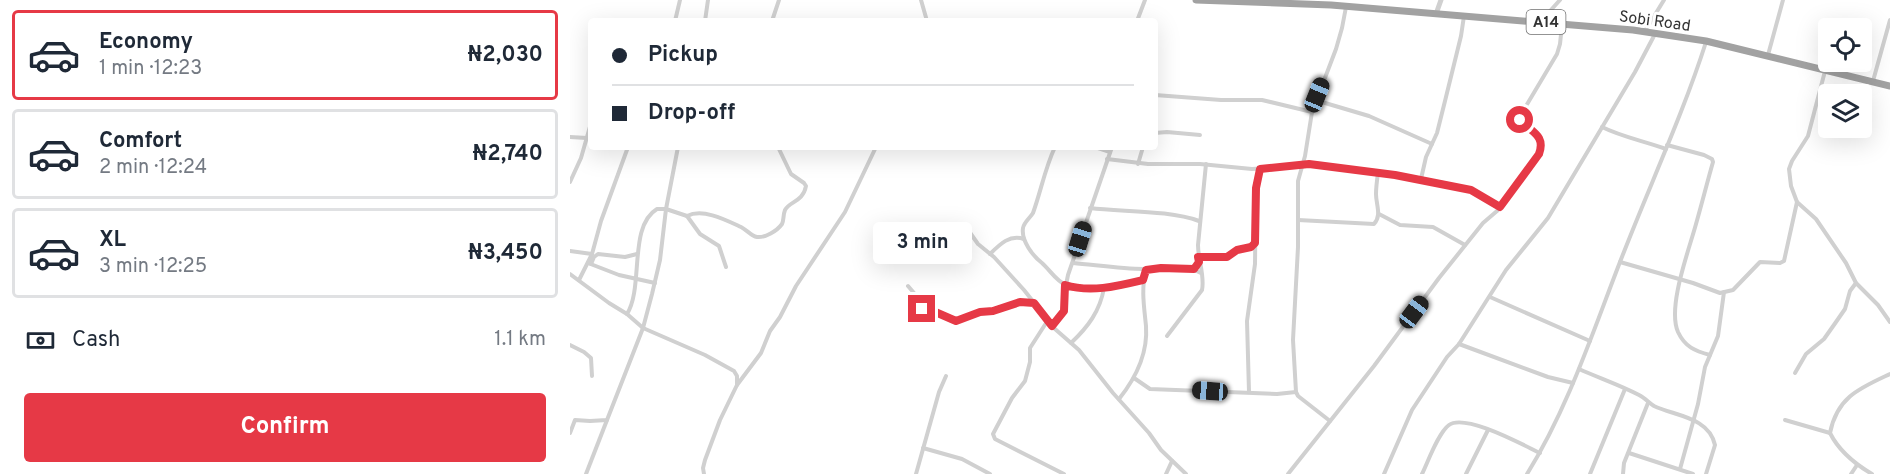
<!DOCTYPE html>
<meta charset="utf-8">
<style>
body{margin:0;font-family:Overpass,sans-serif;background:#f6f6f7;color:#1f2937;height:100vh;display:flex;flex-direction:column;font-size:22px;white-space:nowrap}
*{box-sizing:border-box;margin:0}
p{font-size:20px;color:#747a83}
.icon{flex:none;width:33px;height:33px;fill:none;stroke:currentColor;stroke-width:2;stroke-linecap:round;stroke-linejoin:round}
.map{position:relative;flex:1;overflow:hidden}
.sheet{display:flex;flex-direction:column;background:#fff;width:570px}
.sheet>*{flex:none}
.hud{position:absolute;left:18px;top:18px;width:570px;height:132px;border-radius:6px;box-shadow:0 6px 24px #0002;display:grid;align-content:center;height:132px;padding:0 24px;background:#fff}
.fabs{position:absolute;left:1248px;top:18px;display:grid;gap:12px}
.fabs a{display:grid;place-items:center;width:54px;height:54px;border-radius:6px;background:#fff;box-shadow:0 6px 24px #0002;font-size:30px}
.end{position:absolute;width:27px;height:27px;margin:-14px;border:8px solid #e63946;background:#fff;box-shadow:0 0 0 3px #fff}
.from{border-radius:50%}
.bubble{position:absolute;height:42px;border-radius:6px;background:#fff;box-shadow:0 6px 24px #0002;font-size:20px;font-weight:700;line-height:42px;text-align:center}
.car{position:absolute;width:18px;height:36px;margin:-18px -9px;border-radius:8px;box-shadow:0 0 4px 2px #0007;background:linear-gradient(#222 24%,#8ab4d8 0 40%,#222 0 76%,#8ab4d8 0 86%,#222 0)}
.hud b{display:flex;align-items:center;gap:21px;height:57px;font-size:22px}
.hud b+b{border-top:2px solid #e0e1e3}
.hud i{width:15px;height:15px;background:#1f2937}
ul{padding:10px 0 0;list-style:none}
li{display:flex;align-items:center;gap:18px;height:90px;margin:0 12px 9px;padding:0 12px;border:3px solid #e0e1e3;border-radius:6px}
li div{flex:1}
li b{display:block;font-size:22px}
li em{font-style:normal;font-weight:700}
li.selected{border-color:#e63946}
li>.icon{width:54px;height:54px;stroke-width:1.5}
.pay{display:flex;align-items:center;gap:15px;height:66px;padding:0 24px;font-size:22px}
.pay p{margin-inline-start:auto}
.primary-button{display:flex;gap:12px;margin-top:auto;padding:12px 24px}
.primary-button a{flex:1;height:69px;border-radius:6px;background:#e63946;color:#fff;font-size:24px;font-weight:700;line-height:69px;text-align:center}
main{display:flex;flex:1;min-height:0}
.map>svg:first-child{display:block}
</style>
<main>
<section class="sheet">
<ul>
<li class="selected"><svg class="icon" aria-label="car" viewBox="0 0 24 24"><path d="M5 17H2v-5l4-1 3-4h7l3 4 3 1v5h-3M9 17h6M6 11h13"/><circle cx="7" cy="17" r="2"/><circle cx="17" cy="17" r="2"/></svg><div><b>Economy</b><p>1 min · 12:23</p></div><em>₦2,030</em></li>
<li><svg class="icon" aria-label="car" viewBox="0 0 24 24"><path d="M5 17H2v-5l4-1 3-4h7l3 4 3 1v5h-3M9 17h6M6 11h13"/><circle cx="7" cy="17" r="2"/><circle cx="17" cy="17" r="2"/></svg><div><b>Comfort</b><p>2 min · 12:24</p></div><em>₦2,740</em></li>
<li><svg class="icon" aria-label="car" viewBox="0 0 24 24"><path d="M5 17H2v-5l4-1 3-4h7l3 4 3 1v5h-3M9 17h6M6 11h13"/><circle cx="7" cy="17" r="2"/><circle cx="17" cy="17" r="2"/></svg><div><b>XL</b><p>3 min · 12:25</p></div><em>₦3,450</em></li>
</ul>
<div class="pay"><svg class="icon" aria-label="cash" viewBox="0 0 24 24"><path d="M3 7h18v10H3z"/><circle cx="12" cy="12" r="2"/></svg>Cash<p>1.1 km</p></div>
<div class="primary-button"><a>Confirm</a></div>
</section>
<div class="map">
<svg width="1320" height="474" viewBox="0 0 1320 474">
<rect width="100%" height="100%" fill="#fff"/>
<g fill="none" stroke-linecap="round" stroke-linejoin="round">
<!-- minor -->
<g stroke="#d0d0d0" stroke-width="4">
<polyline points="351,0 357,21"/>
<polyline points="105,21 110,0"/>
<polyline points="135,21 138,0"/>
<polyline points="202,21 209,0"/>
<polyline points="567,21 575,0"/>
<polyline points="971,21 990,0"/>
<polyline points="1075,31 1094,0"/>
<polyline points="1198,55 1213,0"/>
<polyline points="1255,71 1238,136 1222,161 1219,169 1221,186 1227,202 1246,219 1276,263 1286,283 1308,305 1320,322"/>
<polyline points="1303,81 1320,20"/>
<polyline points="585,95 651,100 692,100 742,112"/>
<polyline points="745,100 799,116 862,144"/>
<path d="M1032,127C1052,137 1074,141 1096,149"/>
<polyline points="585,133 597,132 630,135"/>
<polyline points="0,137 17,138"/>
<path d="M1097,145L1134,155L1142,159L1143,162C1137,183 1132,203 1126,224C1119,250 1097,307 1108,332C1115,347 1125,351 1140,355"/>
<path d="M485,147C475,168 471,191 463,213C460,218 454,222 453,228C451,241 463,256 472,263C480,270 486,281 496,285C516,296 552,285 573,280"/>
<polyline points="525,147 540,152"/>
<polyline points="537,159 578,164 630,164 682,169 731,166 739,164 825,175 874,183 901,190 930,207"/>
<polyline points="568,164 573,147"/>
<polyline points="851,179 856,157 867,133 875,101 891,36 894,16"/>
<polyline points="0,182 11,158 21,123"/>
<path d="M520,208C552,212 599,210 629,221"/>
<polyline points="809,214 830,225 863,227 895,245"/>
<path d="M117,216C133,208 156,220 171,227C177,230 181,236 187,237C195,238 207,231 212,224C214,220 213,215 215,210C220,201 233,202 236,186L234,183L221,174L208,147"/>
<path d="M728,220L804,224C812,215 806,205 806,194C806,187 807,180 808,173"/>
<polyline points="396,227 408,244 424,257 454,290 485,329 509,350 543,393 579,433 591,450 616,474"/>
<polyline points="0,251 22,254"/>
<path d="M420,254C430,244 440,234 454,239"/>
<polyline points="628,257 657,257 667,250 681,247 685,243"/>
<polyline points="1050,262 1123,283 1150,293 1163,290 1190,262 1210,263 1214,261 1227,202"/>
<polyline points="18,263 49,275 85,283"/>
<path d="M503,263C526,265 551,269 574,269C593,270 614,264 631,273"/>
<polyline points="21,264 24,257 28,254 55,257 67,254"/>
<polyline points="0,274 39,303 57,314 73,328 135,355 164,371 167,376 167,385"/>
<polyline points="9,280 22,254 31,221 58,147"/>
<polyline points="338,286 344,293 347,307 363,311 386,321 410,312 423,311 450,302 463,302"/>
<polyline points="920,297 1020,341"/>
<path d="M57,314C74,287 58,226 87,209H96L117,216L130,234L149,246L156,267"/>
<polyline points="478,320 460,348 460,362 455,381 442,398 423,434 425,439 494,474"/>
<polyline points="482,326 494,311 496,285 498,275 542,147"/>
<path d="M597,336L632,290C635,276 628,260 628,245L636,164"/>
<path d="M501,343C518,327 530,311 534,288"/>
<polyline points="889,344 978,377 1003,383"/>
<polyline points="0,345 14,352 21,358 22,376"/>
<path d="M1009,369C1029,378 1050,385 1069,395C1075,398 1079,403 1084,406C1105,416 1139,417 1145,445L1136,474"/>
<polyline points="1225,373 1236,354 1254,339 1266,322 1275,309 1280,291 1286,283"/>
<polyline points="564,378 580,389 707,394 726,392"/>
<polyline points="679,392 677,321 685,264 686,188 690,169"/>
<path d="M549,399C565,379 578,353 576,326C574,306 571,289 576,270"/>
<polyline points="1215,420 1260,433"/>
<polyline points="760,421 728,396 726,392 723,340 728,247 728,181 735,156 742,112 766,49 772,28 776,7"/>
<polyline points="0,433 5,420 20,421 37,420 73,328 82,294 90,260 96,209 108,147"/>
<polyline points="353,448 392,459 420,474"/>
<polyline points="1059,453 1123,474"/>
<polyline points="1110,469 1128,404 1135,367 1148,336 1154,292"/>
<polyline points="16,474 37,420"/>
<polyline points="134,474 133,468 135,460 150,420 167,385 191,353 200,331 210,317 226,286 275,212 306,147"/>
<polyline points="346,474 369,392 376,376"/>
<polyline points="596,474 602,461"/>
<polyline points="718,474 804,366 869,278 913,223 927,211 969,154 972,142 970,138 950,120 950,116 987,54 990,44 992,25"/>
<polyline points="814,474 842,410 877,357 889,344 936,270 978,218 1065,72 1085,34"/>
<path d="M852,474C858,462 868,433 879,425C895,413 953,445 970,453"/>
<polyline points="896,474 918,430"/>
<path d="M957,474C998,408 1022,334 1050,262C1078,189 1112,117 1136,42"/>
<polyline points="1020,474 1055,389"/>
<polyline points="1053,474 1054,463 1078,403"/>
<polyline points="1281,474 1287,465"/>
<path d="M1302,474C1285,464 1269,451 1260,433C1267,397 1290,388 1320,374"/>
</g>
<!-- tertiary -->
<polyline stroke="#d0d0d0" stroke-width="5" points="866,14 871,0"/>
<!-- trunk -->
<polyline stroke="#a2a2a2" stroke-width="7" points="626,0 761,5 1063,30 1136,41 1320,86"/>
</g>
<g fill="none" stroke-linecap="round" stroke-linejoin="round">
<!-- route -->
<path stroke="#e63946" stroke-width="8" d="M352,309L363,311L386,321L410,312L423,311L450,302L464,303L482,326L494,311L495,285C521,293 548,286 573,280L576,270L591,268L624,269L629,262L628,257H657L667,250L681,247L685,243L686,188L690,169L739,164L825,175L901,190L930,207L969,154C976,135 961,132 950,120"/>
</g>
<g text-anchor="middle" stroke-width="6" stroke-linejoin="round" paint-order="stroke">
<!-- shield labels -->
<rect fill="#fff" stroke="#707070" stroke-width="1.5" x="956.5" y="10" width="39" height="24" rx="4.5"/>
<g font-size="15" font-weight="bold" fill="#333">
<text x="976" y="27">A14</text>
</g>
<!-- street labels -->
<g font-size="16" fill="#333" stroke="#fff">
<text transform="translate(1085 20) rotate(8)" y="6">Sobi Road</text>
</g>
</g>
</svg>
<div class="fabs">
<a><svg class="icon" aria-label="locate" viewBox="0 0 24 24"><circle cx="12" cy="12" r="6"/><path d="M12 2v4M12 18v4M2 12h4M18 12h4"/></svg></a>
<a><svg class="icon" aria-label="layers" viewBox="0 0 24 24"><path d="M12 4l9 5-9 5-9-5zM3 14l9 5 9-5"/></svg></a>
</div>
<i class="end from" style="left:950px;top:120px"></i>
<i class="end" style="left:352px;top:309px"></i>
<div class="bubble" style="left:303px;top:222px;width:99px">3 min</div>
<i class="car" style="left:747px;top:95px;rotate:22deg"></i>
<i class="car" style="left:510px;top:239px;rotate:17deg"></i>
<i class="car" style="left:844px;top:312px;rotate:37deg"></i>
<i class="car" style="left:640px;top:391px;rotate:274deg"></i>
<div class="hud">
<b><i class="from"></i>Pickup</b>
<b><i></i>Drop-off</b>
</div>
</div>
</main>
